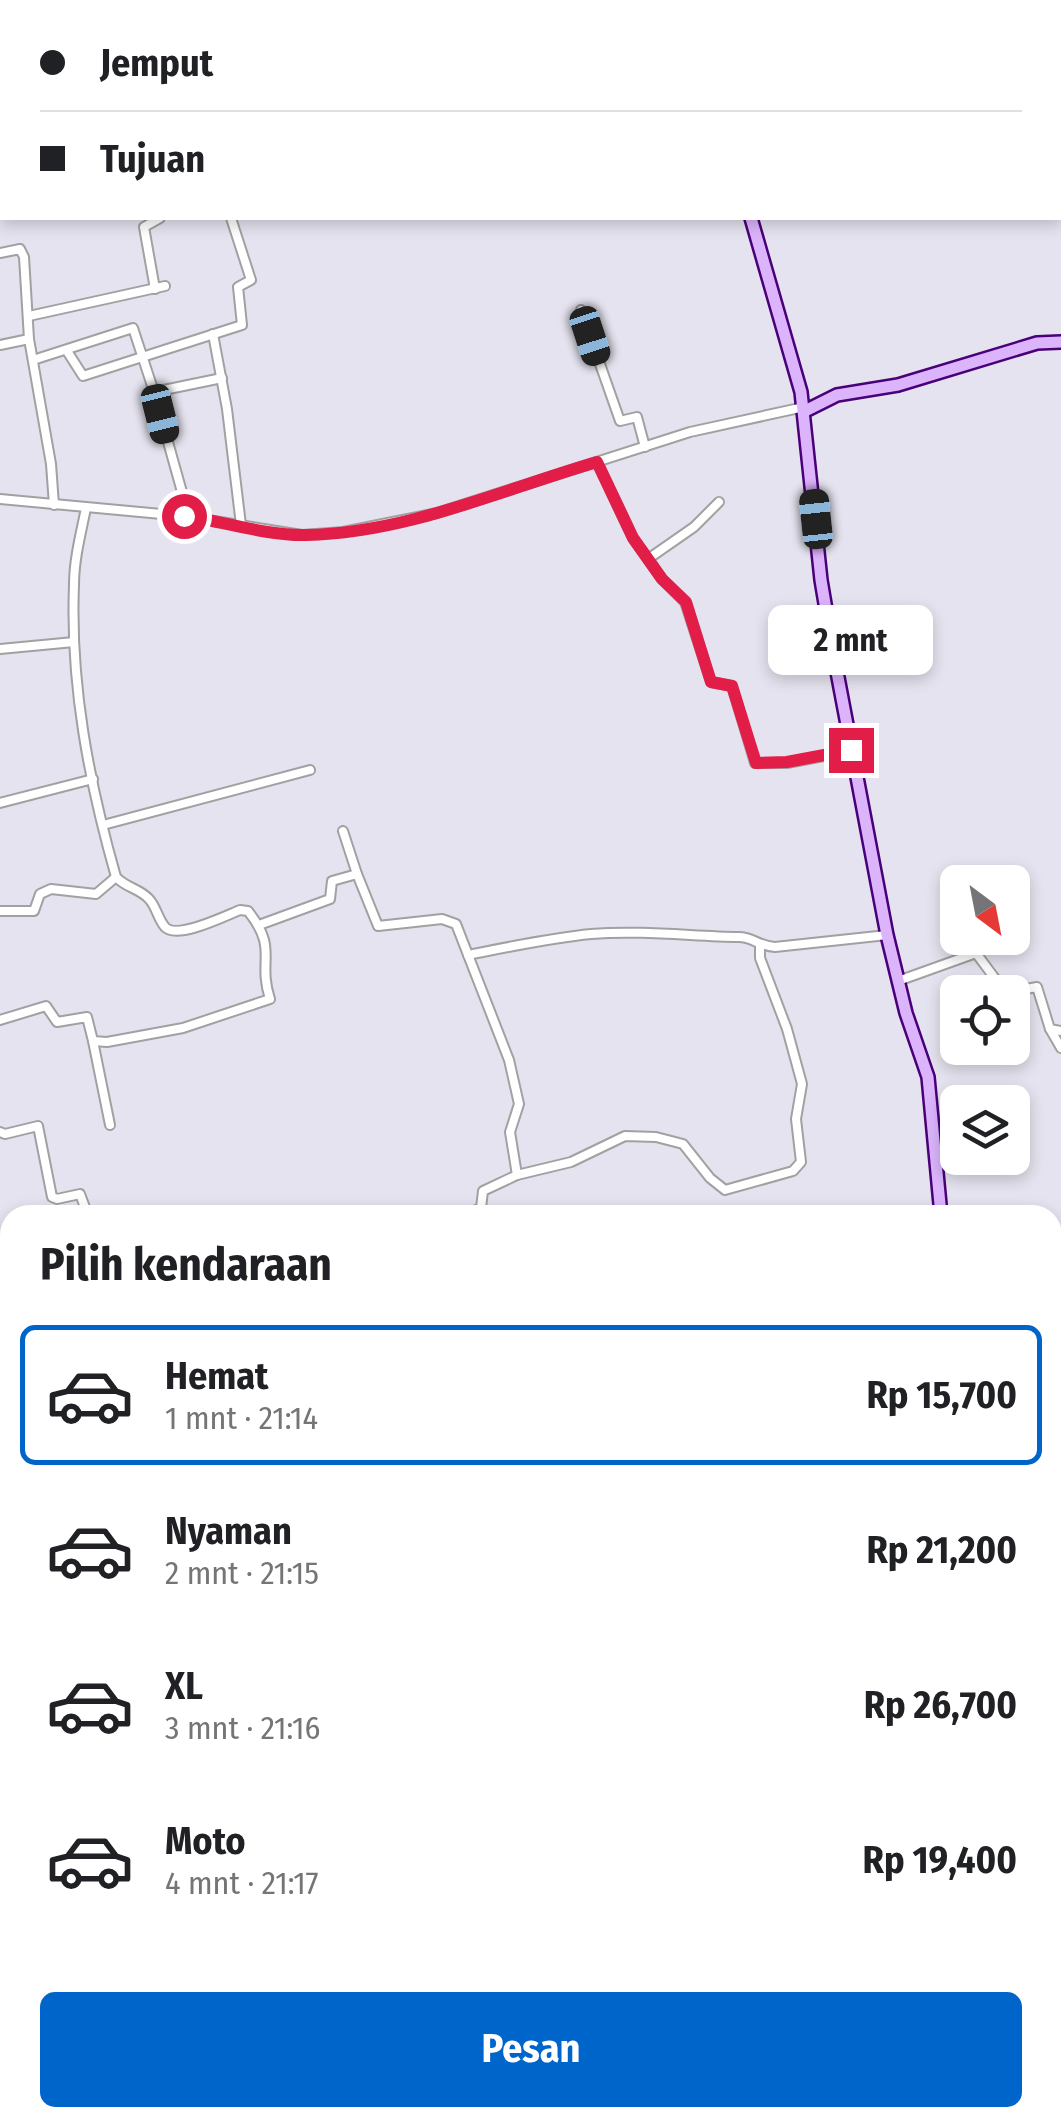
<!DOCTYPE html>
<html lang="id">
<meta charset="utf-8">
<style>
body{margin:0;font-family:"Fira Sans Condensed",sans-serif;background:#f6f6f6;color:#202124;height:100vh;display:flex;flex-direction:column;font-size:38px;white-space:nowrap}
*{box-sizing:border-box;margin:0}
p{font-size:32px;color:#757577}
.icon{flex:none;width:55px;height:55px;fill:none;stroke:currentColor;stroke-width:2;stroke-linecap:round;stroke-linejoin:round}
.map{position:relative;flex:1;overflow:hidden}
.side{position:absolute;left:0px;top:1205px;width:1062px;height:922px;display:flex;flex-direction:column;background:#fff;border-radius:30px 30px 0 0;box-shadow:0 5px 15px #0003}
.side>*{flex:none}
.hud{position:absolute;left:0px;top:0px;width:1062px;height:220px;box-shadow:0 5px 15px #0003;display:grid;align-content:center;height:220px;padding:0 40px;background:#fff}
.needle{width:65px;rotate:148deg}
.tools{position:absolute;left:940px;top:865px;display:grid;gap:20px}
.tools a{display:grid;place-items:center;width:90px;height:90px;border-radius:15px;background:#fff;box-shadow:0 5px 15px #0003;font-size:50px}
.end{position:absolute;width:45px;height:45px;margin:-22px;border:12px solid #e11d48;background:#fff;box-shadow:0 0 0 5px #fff}
.from{border-radius:50%}
.bubble{position:absolute;height:70px;border-radius:15px;background:#fff;box-shadow:0 5px 15px #0003;font-size:32px;font-weight:700;line-height:70px;text-align:center}
.car{position:absolute;width:30px;height:60px;margin:-30px -15px;border-radius:12px;box-shadow:0 0 8px 2px #0007;background:linear-gradient(#222 24%,#8ab4d8 0 40%,#222 0 76%,#8ab4d8 0 86%,#222 0)}
.hud b{display:flex;align-items:center;gap:35px;height:95px;font-size:38px}
.hud b+b{border-top:2px solid #e0e0e0}
.hud i{width:25px;height:25px;background:#202124}
ul{padding:0;list-style:none}
li{display:flex;align-items:center;gap:30px;height:140px;margin:0 20px 15px;padding:0 20px;border:5px solid transparent;border-radius:15px}
li div{flex:1}
li b{display:block;font-size:38px}
li em{font-style:normal;font-weight:700}
li.current{border-color:#0065cb}
li>.icon{width:90px;height:90px;stroke-width:1.5}
h2{padding:0 40px;font-size:45px;line-height:120px}
.primary-button{display:flex;gap:20px;margin-top:auto;padding:20px 40px}
.primary-button a{flex:1;height:115px;border-radius:15px;background:#0065cb;color:#fff;font-size:40px;font-weight:700;line-height:115px;text-align:center}
.map>svg:first-child{display:block}
</style>
<div class="map">
<svg width="1061" height="2127" viewBox="0 0 1061 2127">
<rect width="100%" height="100%" fill="#e5e3ef"/>
<g fill="none" stroke-linecap="round" stroke-linejoin="round">
<defs>
<g id="street">
<polyline points="89,0 91,2"/>
<polyline points="576,2 581,0"/>
<polyline points="0,209 2,208"/>
<polyline points="0,253 20,249 24,257 29,339 51,464 54,505"/>
<polyline points="155,289 144,227 160,218"/>
<polyline points="581,310 620,421 637,417 645,447"/>
<polyline points="29,316 165,286"/>
<polyline points="213,334 227,409 241,525"/>
<polyline points="0,345 29,339"/>
<polyline points="67,351 83,376 242,325 238,287 251,280 231,218"/>
<polyline points="33,360 133,328 154,392 222,378"/>
<polyline points="154,392 189,517"/>
<polyline points="597,462 633,538 662,579 685,602 711,682 732,686 755,763 787,763 851,751"/>
<polyline points="0,499 183,516 302,535 343,532 437,513 690,432 804,407"/>
<polyline points="648,559 694,527 719,502"/>
<polyline points="0,649 74,642"/>
<polyline points="0,803 93,779"/>
<polyline points="103,825 310,770"/>
<polyline points="343,831 357,874"/>
<polyline points="0,911 34,911 40,894 51,889 96,894 116,877"/>
<polyline points="259,925 330,899 332,881 357,874 378,926 442,919 456,924 509,1060 519,1104 510,1132 517,1175"/>
<path d="M468,955C508,947 550,938 591,934C640,930 690,936 739,937C753,937 758,946 775,947L887,935"/>
<polyline points="898,981 976,953 1005,992"/>
<polyline points="1009,992 1037,987 1050,1029 1061,1031"/>
<path d="M0,1020L46,1006L57,1022L87,1017L93,1041L107,1042L183,1028L270,999C257,959 279,950 248,911L240,910C225,916 177,940 165,927C158,919 156,906 149,899C139,888 126,888 116,877C89,782 70,684 74,585C74,559 81,533 86,508"/>
<polyline points="1050,1029 1061,1048"/>
<polyline points="93,1041 110,1125"/>
<polyline points="0,1132 5,1134 38,1126 52,1197 57,1199 80,1194 86,1210"/>
<polyline points="935,1163 958,1152"/>
<polyline points="463,1215 481,1208 483,1191 517,1175 571,1162 625,1136 656,1137 683,1144 710,1178 725,1190 793,1171 801,1162 796,1119 802,1084 787,1029 760,958 760,946"/>
<polyline points="1052,1267 1061,1263"/>
<polyline points="1052,1641 1061,1640"/>
<polyline points="1052,1802 1061,1798"/>
<polyline points="0,1855 10,1887"/>
<polyline points="1052,1867 1061,1863"/>
<polyline points="1052,2044 1054,2048"/>
<polyline points="517,2118 522,2127"/>
<polyline points="339,2127 361,2118"/>
<polyline points="758,2127 774,2118"/>
<polyline points="910,2127 926,2118"/>
</g>
<g id="secondary">
<polyline points="683,0 684,2"/>
<polyline points="751,218 801,392 821,580 833,651 887,935 906,1013 928,1077 941,1215"/>
<polyline points="805,411 837,395 898,385 1037,343 1061,342"/>
<polyline points="1052,1564 1061,1588"/>
</g>
</defs>
<!-- street casing -->
<use href="#street" stroke="#a1a1a1" stroke-width="12"/>
<!-- secondary casing -->
<use href="#secondary" stroke="#4a0078" stroke-width="16"/>
<!-- street -->
<use href="#street" stroke="#fff" stroke-width="8"/>
<!-- secondary -->
<use href="#secondary" stroke="#dcb4fc" stroke-width="11"/>
</g>
<g fill="none" stroke-linecap="round" stroke-linejoin="round">
<!-- route -->
<path stroke="#e11d48" stroke-width="12" d="M184,516C223,521 266,536 306,535C407,533 501,490 597,462L633,538L662,579L686,602L711,682L732,686L756,763L787,762L851,750"/>
</g>
</svg>
<div class="tools">
<a><svg class="needle" viewBox="-14 -14 28 28"><path d="M0-13l5 13h-10z" fill="#e53935"/><path d="M0 13l5-13h-10z" fill="#757577"/></svg></a>
<a><svg class="icon" aria-label="locate" viewBox="0 0 24 24"><circle cx="12" cy="12" r="6"/><path d="M12 2v4M12 18v4M2 12h4M18 12h4"/></svg></a>
<a><svg class="icon" aria-label="layers" viewBox="0 0 24 24"><path d="M12 4l9 5-9 5-9-5zM3 14l9 5 9-5"/></svg></a>
</div>
<i class="end from" style="left:184px;top:516px"></i>
<i class="end" style="left:851px;top:750px"></i>
<div class="bubble" style="left:768px;top:605px;width:165px">2 mnt</div>
<i class="car" style="left:590px;top:336px;rotate:162deg"></i>
<i class="car" style="left:160px;top:414px;rotate:166deg"></i>
<i class="car" style="left:816px;top:519px;rotate:354deg"></i>
<div class="hud">
<b><i class="from"></i>Jemput</b>
<b><i></i>Tujuan</b>
</div>
<section class="side">
<h2>Pilih kendaraan</h2>
<ul>
<li class="current"><svg class="icon" aria-label="car" viewBox="0 0 24 24"><path d="M5 17H2v-5l4-1 3-4h7l3 4 3 1v5h-3M9 17h6M6 11h13"/><circle cx="7" cy="17" r="2"/><circle cx="17" cy="17" r="2"/></svg><div><b>Hemat</b><p>1 mnt · 21:14</p></div><em>Rp 15,700</em></li>
<li><svg class="icon" aria-label="car" viewBox="0 0 24 24"><path d="M5 17H2v-5l4-1 3-4h7l3 4 3 1v5h-3M9 17h6M6 11h13"/><circle cx="7" cy="17" r="2"/><circle cx="17" cy="17" r="2"/></svg><div><b>Nyaman</b><p>2 mnt · 21:15</p></div><em>Rp 21,200</em></li>
<li><svg class="icon" aria-label="car" viewBox="0 0 24 24"><path d="M5 17H2v-5l4-1 3-4h7l3 4 3 1v5h-3M9 17h6M6 11h13"/><circle cx="7" cy="17" r="2"/><circle cx="17" cy="17" r="2"/></svg><div><b>XL</b><p>3 mnt · 21:16</p></div><em>Rp 26,700</em></li>
<li><svg class="icon" aria-label="car" viewBox="0 0 24 24"><path d="M5 17H2v-5l4-1 3-4h7l3 4 3 1v5h-3M9 17h6M6 11h13"/><circle cx="7" cy="17" r="2"/><circle cx="17" cy="17" r="2"/></svg><div><b>Moto</b><p>4 mnt · 21:17</p></div><em>Rp 19,400</em></li>
</ul>
<div class="primary-button"><a>Pesan</a></div>
</section>
</div>
